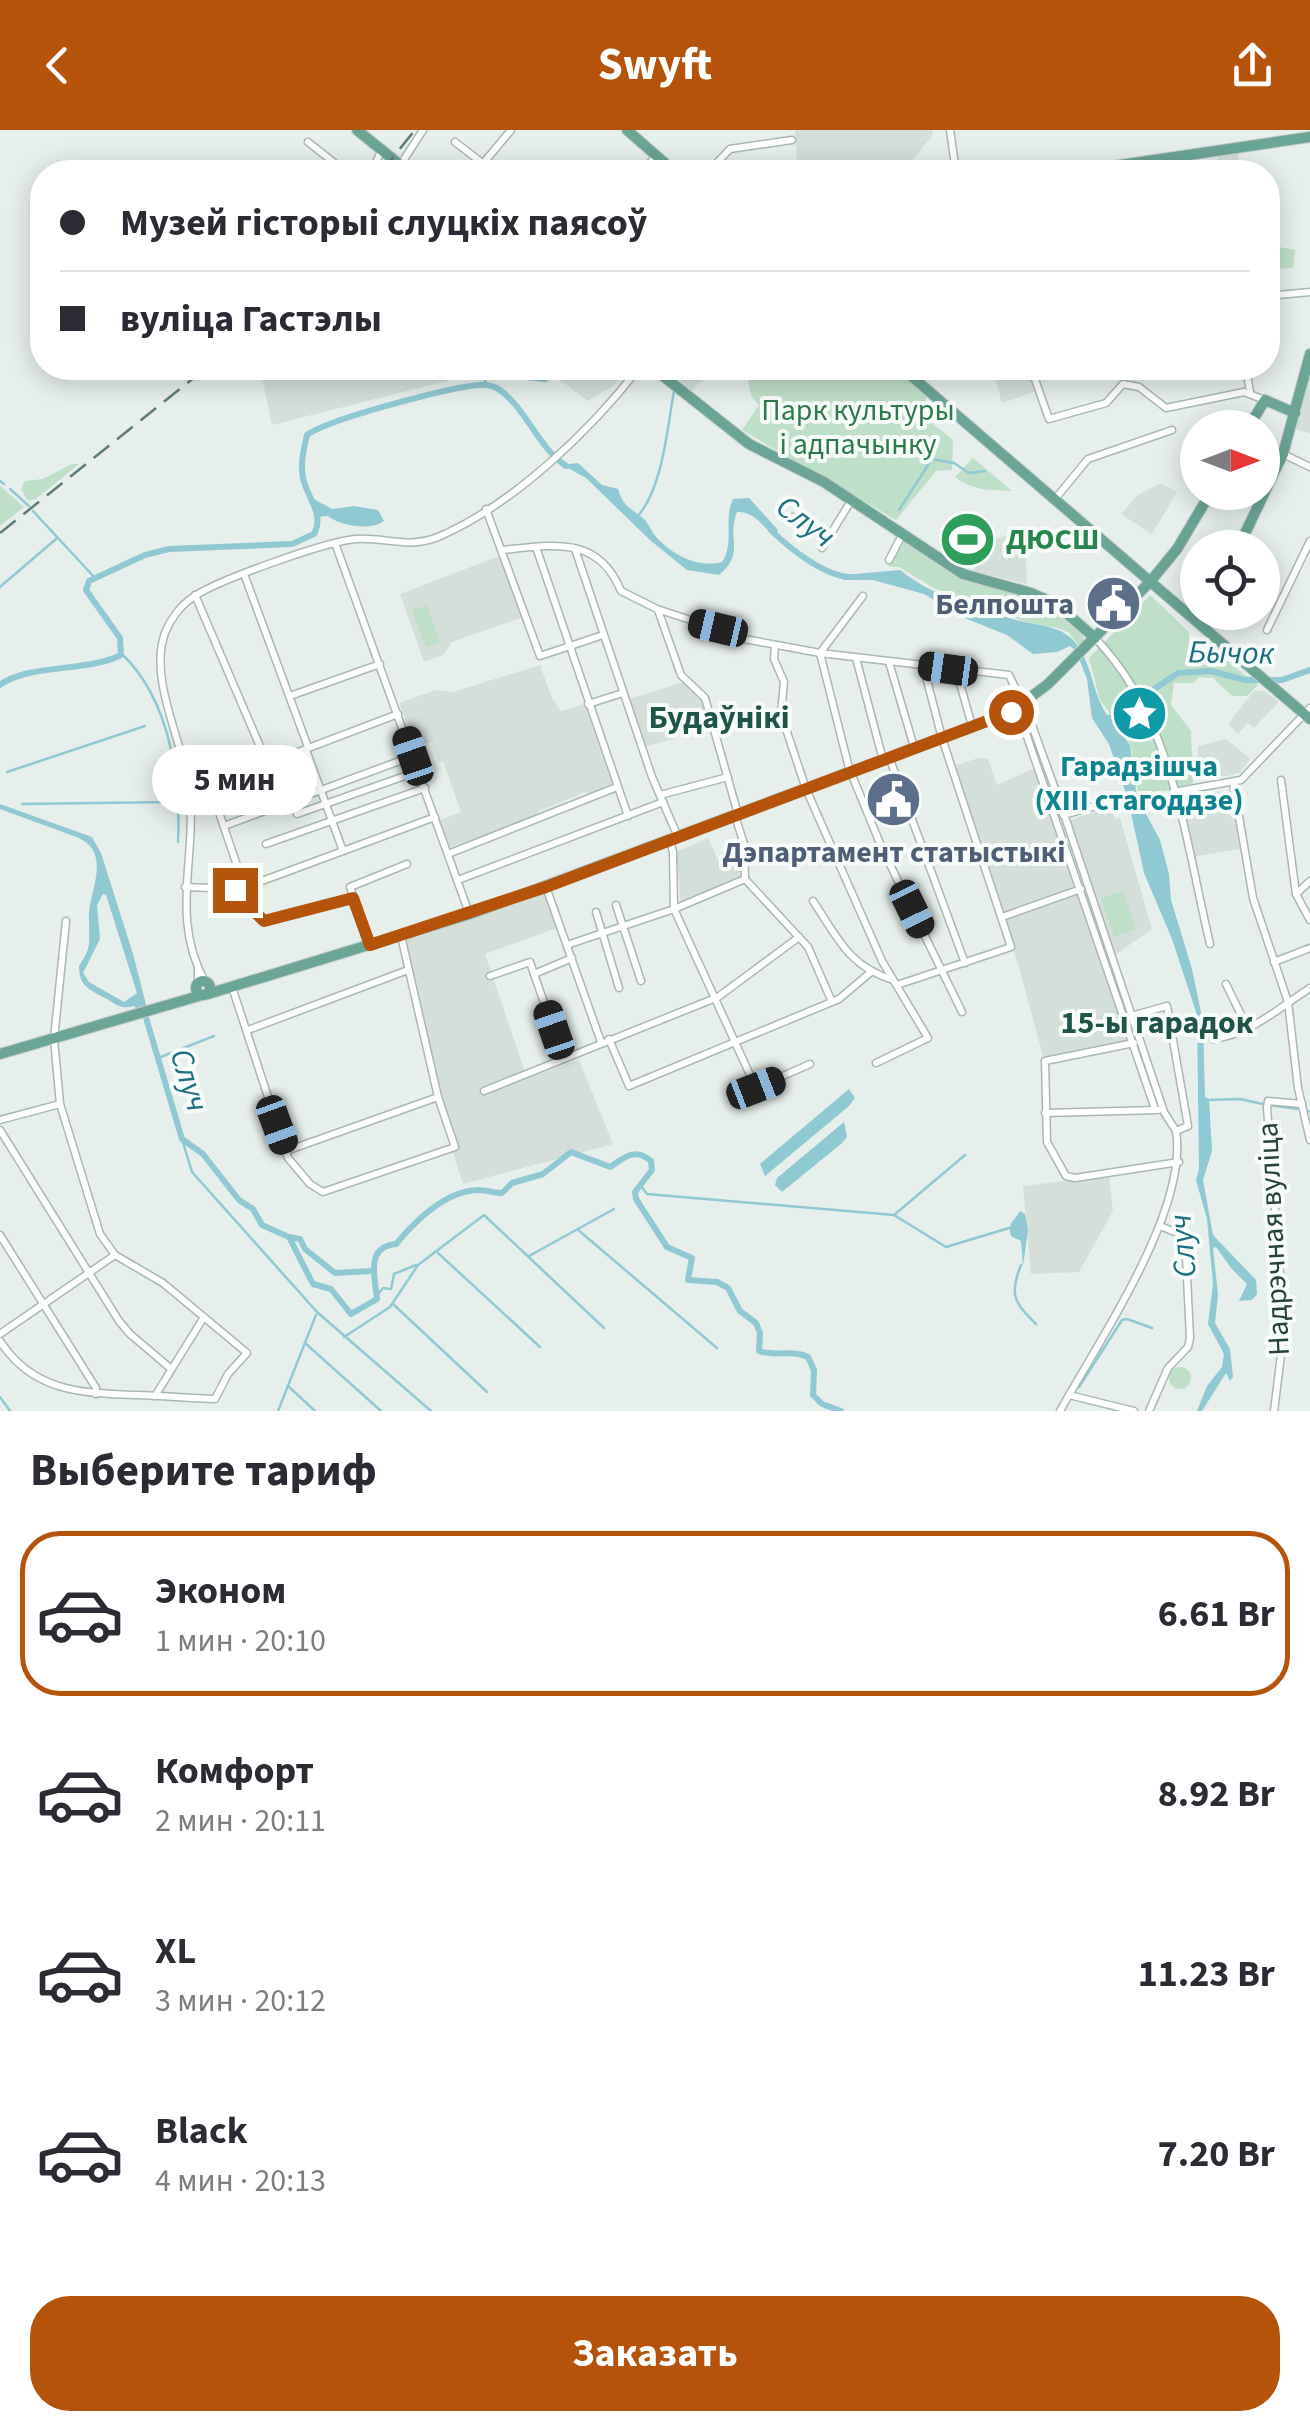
<!DOCTYPE html>
<html lang="ru">
<meta charset="utf-8">
<style>
body{margin:0;font-family:"Source Sans 3",sans-serif;background:#f7f7f7;color:#2b2b33;height:100vh;display:flex;flex-direction:column;font-size:38px;white-space:nowrap}
*{box-sizing:border-box;margin:0}
p{font-size:32px;color:#7c7c81}
.icon{flex:none;width:55px;height:55px;fill:none;stroke:currentColor;stroke-width:2;stroke-linecap:round;stroke-linejoin:round}
.map{position:relative;height:1281px;overflow:hidden}
.drawer{display:flex;flex-direction:column;background:#fff;flex:1}
.drawer>*{flex:none}
.top-card{position:absolute;left:30px;top:30px;width:1250px;height:220px;border-radius:40px;box-shadow:0 5px 25px #0003;display:grid;align-content:center;height:220px;padding:0 30px;background:#fff}
.needle{width:65px;rotate:90deg}
.buttons{position:absolute;left:1180px;top:280px;display:grid;gap:20px}
.buttons a{display:grid;place-items:center;width:100px;height:100px;border-radius:50%;background:#fff;box-shadow:0 5px 25px #0003;font-size:50px}
.end{position:absolute;width:45px;height:45px;margin:-22px;border:12px solid #b45309;background:#fff;box-shadow:0 0 0 5px #fff}
.from{border-radius:50%}
.bubble{position:absolute;height:70px;border-radius:35px;background:#fff;box-shadow:0 5px 25px #0003;font-size:32px;font-weight:700;line-height:70px;text-align:center}
.car{position:absolute;width:30px;height:60px;margin:-30px -15px;border-radius:12px;box-shadow:0 0 8px 2px #0007;background:linear-gradient(#222 24%,#8ab4d8 0 40%,#222 0 76%,#8ab4d8 0 86%,#222 0)}
.top-card b{display:flex;align-items:center;gap:35px;height:95px;font-size:38px}
.top-card b+b{border-top:2px solid #e1e1e2}
.top-card i{width:25px;height:25px;background:#2b2b33}
ul{padding:0;list-style:none}
li{display:flex;align-items:center;gap:30px;height:165px;margin:0 20px 15px;padding:0 10px;border:5px solid transparent;border-radius:40px}
li div{flex:1}
li b{display:block;font-size:38px}
li em{font-style:normal;font-weight:700}
li.selected{border-color:#b45309}
li>.icon{width:90px;height:90px;stroke-width:1.5}
h2{padding:0 30px;font-size:45px;line-height:120px}
.button{display:flex;gap:20px;margin-top:auto;padding:20px 30px}
.button a{flex:1;height:115px;border-radius:40px;background:#b45309;color:#fff;font-size:40px;font-weight:700;line-height:115px;text-align:center}
header{display:flex;justify-content:space-between;align-items:center;height:130px;padding:0 30px;background:#b45309;color:#fff;font-size:45px;font-weight:700}
.map>svg:first-child{display:block}
</style>
<header><svg class="icon" aria-label="back" viewBox="0 0 24 24"><path d="M15 5l-7 7 7 7"/></svg>Swyft<svg class="icon" aria-label="share" viewBox="0 0 24 24"><path d="M12 15V3M7 8l5-5 5 5M5 13v7h14v-7"/></svg></header>
<div class="map">
<svg width="1310" height="1281" viewBox="0 0 1310 1281">
<rect width="100%" height="100%" fill="#e6efeb"/>
<!-- built -->
<g fill="#d4dfda">
<polygon points="795,0 932,0 933,5 908,35 900,38 900,42 798,42"/>
<polygon points="1238,22 1239,32 1248,31 1249,42 1199,42 1199,39 1218,36 1218,25"/>
<polygon points="260,238 484,238 482,242 272,295"/>
<polygon points="521,238 629,238 613,256 588,271 557,248 541,241 523,244"/>
<polygon points="684,238 708,238 710,240 692,261 677,248"/>
<polygon points="992,238 1028,238 1034,262 1002,273"/>
<polygon points="1310,242 1310,303 1295,299"/>
<polygon points="1161,353 1177,362 1152,404 1121,384 1138,365"/>
<polygon points="1025,405 1027,454 973,441 988,412 1004,406"/>
<polygon points="502,425 523,487 452,512 443,525 424,532 400,464"/>
<polygon points="540,535 552,568 561,581 585,574 613,657 592,665 586,662 539,681 535,688 450,717 440,690 461,682 443,631 439,632 431,612 415,617 399,573 436,560 453,562"/>
<polygon points="687,551 704,571 708,588 675,599 673,609 644,617 629,569"/>
<polygon points="1254,561 1265,561 1279,572 1254,598 1248,593 1238,604 1228,594"/>
<polygon points="1226,609 1250,629 1240,642 1228,646 1197,647 1198,616"/>
<polygon points="978,628 988,629 997,655 1035,638 1131,910 1044,930 1019,837 954,636"/>
<polygon points="1230,660 1240,719 1191,727 1179,675 1184,667"/>
<polygon points="1110,677 1115,689 1120,688 1152,799 1115,825 1070,690"/>
<polygon points="708,708 719,732 743,724 742,748 681,775 676,722"/>
<polygon points="546,762 557,798 485,824 527,948 579,930 613,1014 463,1054 452,1020 456,1018 438,964 403,810"/>
<polygon points="1109,1046 1113,1081 1079,1142 1031,1144 1023,1056"/>
</g>
<!-- green -->
<g fill="#bfe0c8">
<polygon points="1268,115 1295,120 1293,138 1268,139"/>
<path d="M748,238H895L929,265L918,282L953,310L952,340L936,341L896,390L742,300L759,275C748,266 748,251 748,238Z"/>
<path d="M973,328L1012,361C991,360 973,361 955,347Z"/>
<polygon points="72,334 79,334 36,369 28,371 21,359 25,351 43,349"/>
<polygon points="0,356 24,377 0,396"/>
<polygon points="904,411 960,449 1042,470 1083,505 1084,511 1079,516 1068,502 1058,498 1023,491 934,458 899,437 888,437"/>
<polygon points="1150,465 1189,502 1189,521 1202,522 1208,516 1258,555 1247,566 1232,566 1213,548 1199,547 1194,553 1174,553 1171,575 1191,601 1193,653 1139,668 1131,617 1127,606 1100,570 1089,528"/>
<polygon points="426,475 440,511 426,517 412,481"/>
<polygon points="1123,761 1136,799 1114,807 1101,768"/>
<circle cx="1180" cy="1248" r="11"/>
</g>
<!-- water -->
<g fill="#8ec9d4" fill-rule="evenodd">
<path d="M561,330L569,334L578,333L602,355L618,359C623,376 629,377 643,388C649,393 651,402 657,408C674,426 698,438 722,432C735,412 723,390 733,369L749,368L778,400L774,407C763,396 754,381 737,382C726,409 746,422 719,445L687,440L651,411L586,348L559,333Z"/>
<path d="M312,368L332,379L354,376L378,380L384,391C371,401 340,396 328,386L318,387Z"/>
<path d="M900,440C930,465 976,478 1013,489C1032,495 1057,494 1072,509C1093,531 1091,561 1107,585L1114,584L1115,594L1130,615L1137,667L1160,710L1169,744L1171,770L1192,839L1203,892L1205,967L1209,969L1212,1021L1203,1050L1213,1105L1256,1150L1257,1164L1252,1170L1239,1171L1247,1154L1231,1138L1216,1117L1213,1118L1218,1165L1215,1193L1230,1219L1233,1247L1230,1251L1226,1243L1202,1281H1197L1207,1256L1222,1237L1224,1224L1208,1194L1213,1154L1207,1089L1196,1050L1199,1039L1197,885L1172,809L1144,743L1128,669L1109,614L1092,588L1087,549L1076,521L1070,516L1057,522L1033,524L1007,505L962,487L924,464L873,450H843L844,445Z"/>
<path d="M0,674L92,707L101,723L133,824L147,878L138,881L134,876C119,880 115,873 103,867C89,859 79,856 79,836C92,817 89,813 89,790C88,762 113,725 79,708L0,679ZM103,764L106,765L137,863L124,872L89,852L83,843L100,809L97,775Z"/>
<polygon points="849,959 855,968 849,976 765,1046 760,1034"/>
<polygon points="844,992 847,1007 842,1013 782,1062 775,1055 777,1048"/>
<path d="M1020,1081L1025,1084L1028,1100L1023,1136L1021,1111L1011,1106C1007,1092 1015,1091 1020,1081Z"/>
</g>
<g fill="none" stroke-linecap="round" stroke-linejoin="round">
<!-- stream -->
<g stroke="#8ec9d4" stroke-width="2.5">
<polyline points="485,254 486,244 546,251 557,238"/>
<polyline points="0,351 4,354"/>
<polyline points="10,359 29,376"/>
<polyline points="899,380 932,329 954,333 969,343 985,341"/>
<polyline points="33,381 95,448"/>
<path d="M637,387C663,358 667,299 674,261"/>
<polyline points="0,457 56,409"/>
<path d="M122,524C170,570 181,649 178,712"/>
<polyline points="7,642 145,596"/>
<polyline points="22,674 171,672"/>
<polyline points="158,928 214,906"/>
<polyline points="1207,970 1240,969 1263,974"/>
<polyline points="1270,975 1297,979"/>
<polyline points="1309,981 1310,981"/>
<polyline points="182,1009 192,1042 317,1182 431,1281"/>
<polyline points="641,1056 647,1064 894,1085 946,1117 1009,1098"/>
<polyline points="894,1085 965,1025"/>
<polyline points="577,1099 717,1218"/>
<polyline points="438,1123 540,1217"/>
<polyline points="529,1126 614,1079"/>
<path d="M1021,1135C1009,1165 1014,1172 1036,1194"/>
<polyline points="377,1165 383,1158 391,1159 394,1144 416,1135"/>
<polyline points="393,1174 487,1262"/>
<polyline points="344,1207 390,1177 418,1135 484,1085 604,1198"/>
<polyline points="305,1213 381,1281"/>
<polyline points="288,1256 315,1281"/>
<polyline points="1079,1257 1122,1190 1127,1189 1152,1198"/>
<polyline points="0,1267 10,1281"/>
<polyline points="278,1281 316,1185"/>
</g>
<!-- river -->
<g stroke="#8ec9d4" stroke-width="6">
<path d="M771,400C789,418 823,445 849,447"/>
<path d="M0,555C27,534 88,542 121,525L120,508L86,460L89,451L145,425L169,419L292,414L314,404C325,384 307,368 303,348C300,334 304,318 307,305C328,289 448,258 478,255C486,254 493,255 500,260C527,280 538,317 566,336"/>
<polyline points="1110,589 1178,543 1211,541 1245,550 1282,550 1310,540"/>
<path d="M144,881L182,1009L203,1024L239,1070L253,1079L262,1095L289,1107L313,1154L331,1159L351,1184L377,1169C375,1147 365,1117 396,1114C415,1091 445,1061 478,1060C486,1060 494,1063 502,1063L512,1053L543,1044L571,1022L610,1037C624,1028 634,1017 651,1031L652,1040L635,1062L636,1069L667,1117L692,1128L688,1150L717,1152L728,1158L740,1181L756,1193L760,1203L759,1221C775,1227 792,1219 808,1227L814,1240L813,1265L822,1274L841,1281"/>
<polyline points="289,1107 300,1109 305,1119 335,1143 373,1141"/>
</g>
<defs>
<g id="minor">
<polyline points="950,0 956,42"/>
<polyline points="308,12 346,42"/>
<polyline points="455,12 494,42"/>
<polyline points="401,34 423,0"/>
<polyline points="372,42 381,21"/>
<polyline points="476,42 511,0"/>
<polyline points="642,42 656,26"/>
<polyline points="708,42 730,19 792,10"/>
<polyline points="1268,166 1310,162"/>
<polyline points="1031,238 1049,289 1106,273 1123,254 1139,257 1166,278 1244,262 1265,270"/>
<polyline points="1246,238 1250,262"/>
<polyline points="1283,324 1310,337"/>
<polyline points="1055,369 1088,329 1172,300"/>
<polyline points="486,379 540,526 603,505"/>
<polyline points="793,387 828,409"/>
<polyline points="335,413 469,783"/>
<polyline points="536,417 628,686"/>
<polyline points="822,418 851,371"/>
<polyline points="575,419 652,647 678,707"/>
<path d="M502,420C553,415 598,405 621,461L657,479L718,499L734,507L820,523L1009,545L1029,587L1064,684L1164,982L1176,1001"/>
<polyline points="889,430 902,405"/>
<polyline points="244,444 308,617"/>
<polyline points="195,465 268,635"/>
<polyline points="863,466 820,523 849,638 881,716 962,882"/>
<polyline points="658,480 681,545 705,568 738,684"/>
<polyline points="1267,500 1310,411"/>
<path d="M1095,508C1173,588 1185,709 1210,814"/>
<polyline points="775,515 774,529 784,552 781,584 806,659 882,831 928,908 876,933"/>
<polyline points="856,528 883,630"/>
<polyline points="889,532 914,617"/>
<polyline points="956,539 972,596"/>
<polyline points="290,566 380,534"/>
<polyline points="588,574 623,563"/>
<polyline points="1021,577 1021,589 1155,979"/>
<polyline points="306,620 343,721"/>
<polyline points="889,627 965,833"/>
<polyline points="1281,650 1296,764 1310,790"/>
<polyline points="1233,652 1253,768 1288,872 1298,958 1310,1010"/>
<polyline points="210,656 244,756 260,789 269,791 353,767"/>
<polyline points="1173,662 1241,650 1310,578"/>
<polyline points="190,663 398,584"/>
<polyline points="660,665 728,647"/>
<polyline points="297,684 419,641"/>
<polyline points="1063,685 1103,674 1120,674"/>
<polyline points="735,686 744,714 745,749 808,817 832,872"/>
<polyline points="224,696 413,626"/>
<polyline points="670,710 673,722 674,779 756,958 810,934"/>
<polyline points="266,714 425,658"/>
<polyline points="448,724 617,657"/>
<polyline points="458,750 663,672"/>
<polyline points="185,757 240,759 435,687"/>
<polyline points="546,757 601,912"/>
<polyline points="1296,764 1310,751"/>
<path d="M813,771C838,808 848,836 893,850"/>
<polyline points="616,775 641,851"/>
<polyline points="596,782 619,858"/>
<polyline points="1002,787 1081,759"/>
<polyline points="370,814 350,757 407,734"/>
<polyline points="567,815 674,779 745,749"/>
<polyline points="1274,832 1310,818"/>
<polyline points="198,839 198,854"/>
<polyline points="534,844 564,929"/>
<polyline points="490,846 530,832 534,844 572,828"/>
<path d="M205,852C169,786 198,726 189,658C183,612 148,548 165,503C170,490 180,476 192,468C214,451 328,411 356,409C385,407 409,419 438,407C513,375 590,301 639,238"/>
<polyline points="1226,854 1248,899"/>
<polyline points="897,855 1011,817 942,608 923,535"/>
<polyline points="232,857 288,1028 310,1054 323,1062 455,1017 438,967 401,806"/>
<polyline points="248,900 408,840"/>
<polyline points="609,909 629,956 839,869 871,842"/>
<path d="M1213,909C1251,904 1279,878 1310,858"/>
<polyline points="1134,913 1045,931 1047,1012 1066,1046 1075,1048 1179,1032"/>
<polyline points="484,961 718,867 799,807"/>
<polyline points="1045,983 1158,980"/>
<polyline points="0,990 60,974"/>
<polyline points="0,1000 119,1191 130,1204 170,1238"/>
<polyline points="286,1021 438,967"/>
<polyline points="0,1105 96,1258 96,1264"/>
<polyline points="0,1204 115,1125"/>
<path d="M0,1211C33,1262 81,1263 137,1265C163,1266 189,1268 215,1269L228,1244L247,1223L163,1153L115,1125L100,1104L60,974L54,909L66,791"/>
<polyline points="1069,1265 1134,1281"/>
<polyline points="155,1266 204,1187"/>
<path d="M1060,1281C1099,1210 1189,1080 1176,1001L1188,996L1167,876L1131,886"/>
<polyline points="1149,1281 1168,1238 1188,1217 1190,1208 1185,1106 1160,1096"/>
<polyline points="1274,1281 1283,1209 1282,1170 1267,978 1268,971 1302,974"/>
</g>
<g id="major">
<polyline points="357,0 409,42"/>
<polyline points="627,0 675,42"/>
<polyline points="1073,42 1310,7"/>
<polyline points="653,238 749,314 824,352 963,444 1031,463 1056,474 1095,508"/>
<polyline points="902,238 1310,589"/>
<polyline points="1248,298 1265,270 1295,283"/>
<polyline points="1238,418 1283,324 1310,224"/>
<circle cx="203" cy="858" r="7"/>
<polyline points="208,864 470,784 1011,582 1048,554 1150,452 1177,419 1211,362"/>
<polyline points="0,924 202,865"/>
</g>
</defs>
<!-- minor casing -->
<use href="#minor" stroke="#a8b8b2" stroke-width="9"/>
<!-- major casing -->
<use href="#major" stroke="#c2cac8" stroke-width="12"/>
<!-- minor -->
<use href="#minor" stroke="#fff" stroke-width="6"/>
<!-- major -->
<use href="#major" stroke="#6aa596" stroke-width="10"/>
<!-- rail -->
<g stroke="#5f7d75" stroke-width="2.5" stroke-dasharray="20 10" stroke-linecap="butt">
<polyline points="381,42 415,0"/>
<polyline points="0,403 206,238"/>
</g>
</g>
<g fill="none" stroke-linecap="round" stroke-linejoin="round">
<!-- route -->
<polyline stroke="#b45309" stroke-width="12" points="235,760 244,756 257,784 264,791 353,768 370,815 546,757 1011,582"/>
</g>
<!-- icons -->
<defs>
<symbol id="stadium-disc" viewBox="-11 -11 22 22"><circle r="9.5" fill="#2e9e5b" stroke="#f7fbf9"/><path d="M0-5a6.5 5 0 1 0 0 10a6.5 5 0 1 0 0-10ZM-3.5-1.8h7v3.6h-7Z" fill="#fff"/></symbol>
<symbol id="civic-disc" viewBox="-11 -11 22 22"><circle r="9.5" fill="#5c6f8a" stroke="#f7fbf9"/><path d="M-.6-6.5H3V-4.5H.6V-3L4-1V1h2V6H-6V1h2V-1L-.6-3ZM-1.2 2.5V6h2.4V2.5Z" fill="#fff"/></symbol>
<symbol id="sight-disc" viewBox="-11 -11 22 22"><circle r="9.5" fill="#0f9aa8" stroke="#f7fbf9"/><path d="M0-6L1.8-2.2L6-1.7L2.9 1.2L3.7 5.4L0 3.3L-3.7 5.4L-2.9 1.2L-6-1.7L-1.8-2.2Z" fill="#fff"/></symbol>
</defs>
<g fill-rule="evenodd">
<use href="#stadium-disc" x="936" y="378" width="63" height="63"/>
<use href="#civic-disc" x="1082" y="442" width="63" height="63"/>
<use href="#sight-disc" x="1108" y="552" width="63" height="63"/>
<use href="#civic-disc" x="862" y="638" width="63" height="63"/>
</g>
<g text-anchor="middle" stroke-width="8" stroke-linejoin="round" paint-order="stroke">
<!-- park labels -->
<g font-size="30" fill="#2d7a4b" stroke="#f7fbf9">
<text x="858" y="290">Парк культуры<tspan x="858" dy="34">і адпачынку</tspan></text>
</g>
<!-- leisure labels -->
<g font-size="30" font-weight="bold" fill="#27864d" stroke="#f7fbf9" text-anchor="start">
<text x="1006" y="419">ДЮСШ</text>
</g>
<!-- service labels -->
<g font-size="30" font-weight="bold" fill="#4e5e75" stroke="#f7fbf9" text-anchor="end">
<text x="1074" y="484">Белпошта</text>
<text x="894" y="732" text-anchor="middle">Дэпартамент статыстыкі</text>
</g>
<!-- culture labels -->
<g font-size="30" font-weight="bold" fill="#0d838f" stroke="#f7fbf9">
<text x="1139" y="646">Гарадзішча<tspan x="1139" dy="34">(XIII стагоддзе)</tspan></text>
</g>
<!-- street labels -->
<g font-size="30" fill="#24423a" stroke="#f7fbf9">
<text transform="translate(1273 1109) rotate(-93)" y="10">Надрэчная вуліца</text>
</g>
<!-- water labels -->
<g font-size="32" font-style="italic" fill="#1c6f80" stroke="#f7fbf9">
<text transform="translate(806 391) rotate(37)" y="11">Случ</text>
<text transform="translate(1231 522) rotate(1)" y="11">Бычок</text>
<text transform="translate(190 950) rotate(73)" y="11">Случ</text>
<text transform="translate(1182 1116) rotate(-95)" y="11">Случ</text>
</g>
<!-- neighbourhood labels -->
<g font-size="32" font-weight="bold" fill="#1f5548" stroke="#f7fbf9">
<text x="719" y="598">Будаўнікі</text>
<text x="1157" y="903">15-ы гарадок</text>
</g>
</g>
</svg>
<div class="buttons">
<a><svg class="needle" viewBox="-14 -14 28 28"><path d="M0-13l5 13h-10z" fill="#e53935"/><path d="M0 13l5-13h-10z" fill="#7c7c81"/></svg></a>
<a><svg class="icon" aria-label="locate" viewBox="0 0 24 24"><circle cx="12" cy="12" r="6"/><path d="M12 2v4M12 18v4M2 12h4M18 12h4"/></svg></a>
</div>
<i class="end from" style="left:1011px;top:582px"></i>
<i class="end" style="left:235px;top:760px"></i>
<div class="bubble" style="left:152px;top:615px;width:165px">5 мин</div>
<i class="car" style="left:718px;top:498px;rotate:283deg"></i>
<i class="car" style="left:948px;top:539px;rotate:278deg"></i>
<i class="car" style="left:413px;top:626px;rotate:341deg"></i>
<i class="car" style="left:912px;top:779px;rotate:154deg"></i>
<i class="car" style="left:554px;top:900px;rotate:341deg"></i>
<i class="car" style="left:756px;top:958px;rotate:69deg"></i>
<i class="car" style="left:277px;top:995px;rotate:160deg"></i>
<div class="top-card">
<b><i class="from"></i>Музей гісторыі слуцкіх паясоў</b>
<b><i></i>вуліца Гастэлы</b>
</div>
</div>
<section class="drawer">
<h2>Выберите тариф</h2>
<ul>
<li class="selected"><svg class="icon" aria-label="car" viewBox="0 0 24 24"><path d="M5 17H2v-5l4-1 3-4h7l3 4 3 1v5h-3M9 17h6M6 11h13"/><circle cx="7" cy="17" r="2"/><circle cx="17" cy="17" r="2"/></svg><div><b>Эконом</b><p>1 мин · 20:10</p></div><em>6.61 Br</em></li>
<li><svg class="icon" aria-label="car" viewBox="0 0 24 24"><path d="M5 17H2v-5l4-1 3-4h7l3 4 3 1v5h-3M9 17h6M6 11h13"/><circle cx="7" cy="17" r="2"/><circle cx="17" cy="17" r="2"/></svg><div><b>Комфорт</b><p>2 мин · 20:11</p></div><em>8.92 Br</em></li>
<li><svg class="icon" aria-label="car" viewBox="0 0 24 24"><path d="M5 17H2v-5l4-1 3-4h7l3 4 3 1v5h-3M9 17h6M6 11h13"/><circle cx="7" cy="17" r="2"/><circle cx="17" cy="17" r="2"/></svg><div><b>XL</b><p>3 мин · 20:12</p></div><em>11.23 Br</em></li>
<li><svg class="icon" aria-label="car" viewBox="0 0 24 24"><path d="M5 17H2v-5l4-1 3-4h7l3 4 3 1v5h-3M9 17h6M6 11h13"/><circle cx="7" cy="17" r="2"/><circle cx="17" cy="17" r="2"/></svg><div><b>Black</b><p>4 мин · 20:13</p></div><em>7.20 Br</em></li>
</ul>
<div class="button"><a>Заказать</a></div>
</section>
